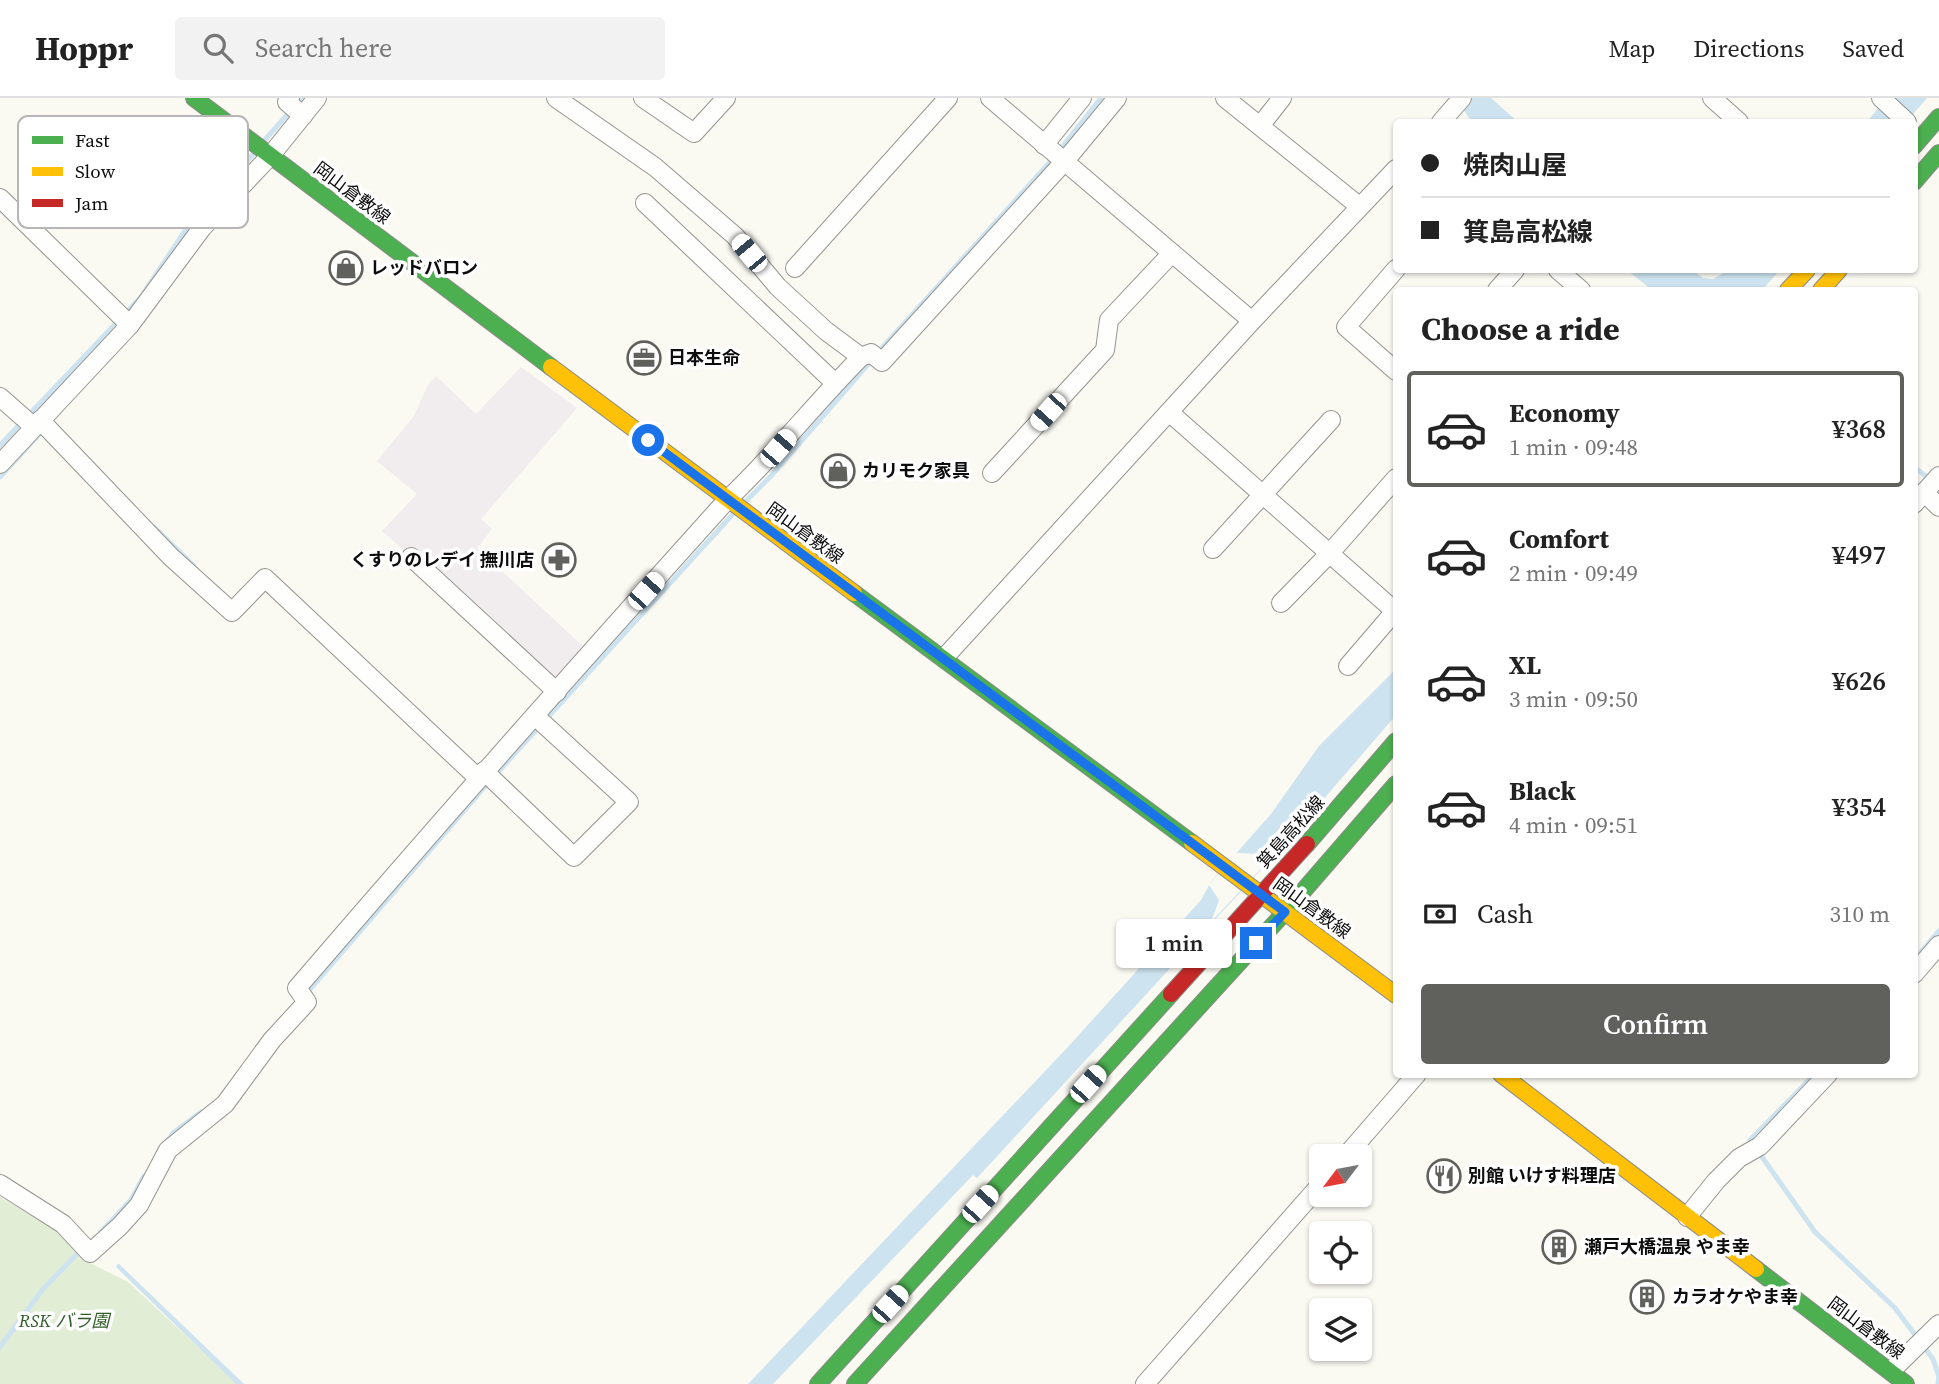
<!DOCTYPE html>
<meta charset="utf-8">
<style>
body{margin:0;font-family:"Source Serif 4","Noto Sans JP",serif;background:#f2f2f2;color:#222;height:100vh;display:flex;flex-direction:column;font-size:26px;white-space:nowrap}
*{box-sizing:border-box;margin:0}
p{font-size:23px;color:#767676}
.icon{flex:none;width:38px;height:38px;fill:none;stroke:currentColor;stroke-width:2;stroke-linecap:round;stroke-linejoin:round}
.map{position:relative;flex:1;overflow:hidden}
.details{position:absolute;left:1393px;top:189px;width:525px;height:791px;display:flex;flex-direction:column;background:#fff;border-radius:7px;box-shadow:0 2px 5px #0004}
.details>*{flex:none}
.top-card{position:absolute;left:1393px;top:21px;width:525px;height:154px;border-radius:7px;box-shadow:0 2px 5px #0004;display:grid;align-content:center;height:154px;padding:0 28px;background:#fff}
.needle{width:46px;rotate:238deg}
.tools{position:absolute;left:1309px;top:1046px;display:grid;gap:14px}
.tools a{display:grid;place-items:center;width:63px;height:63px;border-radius:7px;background:#fff;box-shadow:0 2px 5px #0004;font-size:35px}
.end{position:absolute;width:32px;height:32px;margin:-16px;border:9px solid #1a73e8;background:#fff;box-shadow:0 0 0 4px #fff}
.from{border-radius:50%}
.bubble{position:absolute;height:49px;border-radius:7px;background:#fff;box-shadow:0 2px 5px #0004;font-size:23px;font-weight:600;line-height:49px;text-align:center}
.car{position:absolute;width:21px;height:42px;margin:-21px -10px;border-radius:9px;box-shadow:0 0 5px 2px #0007;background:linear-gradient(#fff 24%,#345 0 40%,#fff 0 76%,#345 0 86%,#fff 0)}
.top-card b{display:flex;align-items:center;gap:24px;height:66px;font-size:26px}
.top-card b+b{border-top:2px solid #e0e0e0}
.top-card i{width:18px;height:18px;background:#222}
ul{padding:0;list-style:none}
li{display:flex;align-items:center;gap:21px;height:116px;margin:0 14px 10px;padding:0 14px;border:4px solid transparent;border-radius:7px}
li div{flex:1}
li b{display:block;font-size:26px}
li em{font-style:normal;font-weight:600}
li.selected{border-color:#60605d}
li>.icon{width:63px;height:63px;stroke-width:1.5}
h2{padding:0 28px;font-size:32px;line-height:84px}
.pay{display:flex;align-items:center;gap:18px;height:77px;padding:0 28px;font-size:26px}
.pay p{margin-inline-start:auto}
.primary-button{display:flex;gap:14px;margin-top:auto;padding:14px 28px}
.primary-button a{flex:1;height:80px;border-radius:7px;background:#60605d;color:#fff;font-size:28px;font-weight:600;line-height:80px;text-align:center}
header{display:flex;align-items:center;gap:42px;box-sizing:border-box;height:98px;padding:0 35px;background:#fff;border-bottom:2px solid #e0e0e0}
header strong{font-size:33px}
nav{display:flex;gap:38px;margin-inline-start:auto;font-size:24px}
.search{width:490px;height:63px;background:#f2f2f2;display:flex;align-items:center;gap:18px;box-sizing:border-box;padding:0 24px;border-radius:7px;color:#767676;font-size:26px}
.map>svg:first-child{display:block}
</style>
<header>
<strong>Hoppr</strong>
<div class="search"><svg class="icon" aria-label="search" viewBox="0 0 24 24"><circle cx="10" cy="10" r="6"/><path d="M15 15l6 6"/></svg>Search here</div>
<nav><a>Map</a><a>Directions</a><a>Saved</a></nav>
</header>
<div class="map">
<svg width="1939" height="1286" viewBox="0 0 1939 1286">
<rect width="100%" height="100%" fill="#faf9f2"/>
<!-- industrial -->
<polygon fill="#f1ecee" points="521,269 577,310 481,421 492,431 477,450 587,552 561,579 551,581 382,433 417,396 377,363 414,318 428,287 436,278 476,316"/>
<!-- green -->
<polygon fill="#e2edd5" points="0,1099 57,1133 92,1166 128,1184 238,1286 0,1286"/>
<!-- water -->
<g fill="#cde3ef">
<polygon points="1455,0 1491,0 1518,24 1472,24"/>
<polygon points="1886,0 1927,0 1906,24 1867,24"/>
<polygon points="1627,172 1692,172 1703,180 1713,181 1728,172 1780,172 1762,192 1652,192"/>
<polygon points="1396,571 1396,617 1291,739 977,1080 973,1077 773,1286 748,1286 1067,950 1201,802 1211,784 1271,716 1319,648"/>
<polygon points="118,1166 119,1166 244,1286 236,1286 116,1169"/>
</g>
<!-- pier -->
<polygon fill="#faf9f2" points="1286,744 1211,824 1219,802 1209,787 1236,755 1263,756"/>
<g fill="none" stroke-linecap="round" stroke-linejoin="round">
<!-- stream -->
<g stroke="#cde3ef" stroke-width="5">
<polyline points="263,44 302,0"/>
<polyline points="0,347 141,199 193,121 255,54"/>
<polyline points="1914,369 1931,382"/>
<polyline points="0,379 45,330"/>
<polyline points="743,406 770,379 883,249 1051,63 1101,0"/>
<polyline points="154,429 194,468"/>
<polyline points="1914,862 1939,833"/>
<polyline points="305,897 487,686 733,416"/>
<polyline points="1815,976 1750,1042 1815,1134 1895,1210 1933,1261 1939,1279 1938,1286"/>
<polyline points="167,1044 173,1035 201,1014"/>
<polyline points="101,1134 131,1102 144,1078"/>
<polyline points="0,1249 43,1191 81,1152"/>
</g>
<defs>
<g id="street">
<polyline points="290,0 287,4 303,18"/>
<polyline points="643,0 694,35 726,0"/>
<polyline points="990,0 1252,223"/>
<polyline points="1225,0 1359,108"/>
<polyline points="1712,0 1739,24"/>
<polyline points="1881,0 1907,24"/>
<polyline points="1441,24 1462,0"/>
<polyline points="1260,28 1282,0"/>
<polyline points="1044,47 1082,0"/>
<polyline points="0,100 130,227"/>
<polyline points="645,105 835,285"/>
<polyline points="795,170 948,0"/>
<polyline points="1396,171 1346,229 1396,273"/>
<polyline points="1558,172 1581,192"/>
<polyline points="1497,192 1515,172"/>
<polyline points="861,259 871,255 882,264 1064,64 1117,0"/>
<polyline points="0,299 34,329"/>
<polyline points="1169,314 1396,514"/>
<polyline points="40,322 171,459 232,514 265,480 478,680"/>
<polyline points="0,366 130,227 202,130 271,57 317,0"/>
<polyline points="992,375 1105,252 1109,222 1172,155"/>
<polyline points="1924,394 1939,409"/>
<polyline points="1914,406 1939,378"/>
<polyline points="1213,451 1331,322"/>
<polyline points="411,459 557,594"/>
<polyline points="1281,505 1330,455 1396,380"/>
<polyline points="944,560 1252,223 1396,71"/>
<polyline points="1348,568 1396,512"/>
<polyline points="484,673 574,759 629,704 535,618"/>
<polyline points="1914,876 1939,847"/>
<polyline points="1345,1059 1417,976"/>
<path d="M0,1086L63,1126L90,1155L120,1128L139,1107L168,1052L225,1006L272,942L307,904L297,890C438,726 582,563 727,402C775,357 815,305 861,259L826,233L778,189L735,138L655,69L556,0"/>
<polyline points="1687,1119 1716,1083 1739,1060 1760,1048 1828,976"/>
<polyline points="1891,1273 1939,1226"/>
<polyline points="1145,1286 1321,1086"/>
</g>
<g id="fast">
<polyline points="194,0 551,269"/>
<polyline points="1914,48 1939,19"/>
<polyline points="1914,84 1939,55"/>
<polyline points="854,495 1192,745"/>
<polyline points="1307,746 1396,643"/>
<polyline points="1756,1171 1906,1286"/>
<polyline points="818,1286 1171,896"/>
<polyline points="855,1286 1285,814 1396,686"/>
</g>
<g id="slow">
<polyline points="1788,192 1807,172"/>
<polyline points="1821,192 1839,172"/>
<polyline points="551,269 854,495"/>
<polyline points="1192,745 1396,897"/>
<polyline points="1501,976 1756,1171"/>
</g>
<polyline id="jam" points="1171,896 1307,746"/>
</defs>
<!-- street casing -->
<use href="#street" stroke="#949390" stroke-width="20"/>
<!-- fast casing -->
<use href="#fast" stroke="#8a8a87" stroke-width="18"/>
<!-- slow casing -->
<use href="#slow" stroke="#8a8a87" stroke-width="18"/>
<!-- jam casing -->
<use href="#jam" stroke="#8a8a87" stroke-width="18"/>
<!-- street -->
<use href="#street" stroke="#fefefd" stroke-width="18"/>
<!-- fast -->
<use href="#fast" stroke="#4caf50" stroke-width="16"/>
<!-- slow -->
<use href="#slow" stroke="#ffc107" stroke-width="16"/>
<!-- jam -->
<use href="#jam" stroke="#c62828" stroke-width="16"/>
</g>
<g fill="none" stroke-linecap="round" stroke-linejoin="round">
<!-- route -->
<polyline stroke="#1a73e8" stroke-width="9" points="648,342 1285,814 1256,845"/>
</g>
<!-- icons -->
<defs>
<symbol id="shop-ring" viewBox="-11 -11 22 22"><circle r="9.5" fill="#fff" stroke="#60605d" stroke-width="1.5"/><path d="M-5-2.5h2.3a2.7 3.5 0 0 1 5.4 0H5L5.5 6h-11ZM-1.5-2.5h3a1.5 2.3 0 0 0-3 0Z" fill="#60605d"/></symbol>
<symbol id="office-ring" viewBox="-11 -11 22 22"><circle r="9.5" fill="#fff" stroke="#60605d" stroke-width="1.5"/><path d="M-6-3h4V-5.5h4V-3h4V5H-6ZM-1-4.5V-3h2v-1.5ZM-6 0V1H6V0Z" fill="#60605d"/></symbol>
<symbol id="pharmacy-ring" viewBox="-11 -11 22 22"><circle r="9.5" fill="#fff" stroke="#60605d" stroke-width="1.5"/><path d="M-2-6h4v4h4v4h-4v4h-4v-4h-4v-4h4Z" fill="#60605d"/></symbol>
<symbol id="restaurant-ring" viewBox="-11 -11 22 22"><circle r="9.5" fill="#fff" stroke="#60605d" stroke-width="1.5"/><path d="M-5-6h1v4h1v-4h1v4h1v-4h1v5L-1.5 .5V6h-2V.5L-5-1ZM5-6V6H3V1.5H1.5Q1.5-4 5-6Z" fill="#60605d"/></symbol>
<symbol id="building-ring" viewBox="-11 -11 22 22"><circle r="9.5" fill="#fff" stroke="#60605d" stroke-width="1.5"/><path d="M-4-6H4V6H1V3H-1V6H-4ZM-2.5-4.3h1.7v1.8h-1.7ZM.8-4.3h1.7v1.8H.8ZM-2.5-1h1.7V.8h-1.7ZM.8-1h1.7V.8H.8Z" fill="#60605d"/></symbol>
</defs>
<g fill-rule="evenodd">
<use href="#shop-ring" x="327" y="151" width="38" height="38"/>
<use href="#office-ring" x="625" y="241" width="38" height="38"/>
<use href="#shop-ring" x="819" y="354" width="38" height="38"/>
<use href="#pharmacy-ring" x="540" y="443" width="38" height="38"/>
<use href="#restaurant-ring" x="1425" y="1059" width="38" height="38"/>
<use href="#building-ring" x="1540" y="1130" width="38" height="38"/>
<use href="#building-ring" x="1628" y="1180" width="38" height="38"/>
</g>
<g text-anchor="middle" stroke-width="7" stroke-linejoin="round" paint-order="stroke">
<!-- street labels -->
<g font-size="18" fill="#0d0d0d" stroke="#fff">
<text transform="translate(352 95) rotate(37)" y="6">岡山倉敷線</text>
<text transform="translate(805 435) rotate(36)" y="6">岡山倉敷線</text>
<text transform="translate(1291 734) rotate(-48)" y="6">箕島高松線</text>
<text transform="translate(1312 810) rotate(36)" y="6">岡山倉敷線</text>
<text transform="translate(1866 1230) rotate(37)" y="6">岡山倉敷線</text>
</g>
<!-- poi labels -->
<g font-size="18" font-weight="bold" fill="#0d0d0d" stroke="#fff" text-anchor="start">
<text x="370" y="176">レッドバロン</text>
<text x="668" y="266">日本生命</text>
<text x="862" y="379">カリモク家具</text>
<text x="534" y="468" text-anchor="end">くすりのレデイ 撫川店</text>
<text x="1468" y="1084">別館 いけす料理店</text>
<text x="1584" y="1155">瀬戸大橋温泉 やま幸</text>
<text x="1672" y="1205">カラオケやま幸</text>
</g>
<!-- park labels -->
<g font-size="18" font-style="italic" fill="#2f5c26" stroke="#fff">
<text x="64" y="1229">RSK バラ園</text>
</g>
</g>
<!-- legend -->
<rect x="18" y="18" width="230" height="112" rx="10" fill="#fff" stroke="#b6b6b6" stroke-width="2"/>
<rect x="32" y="38" width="31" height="8" fill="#4caf50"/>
<rect x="32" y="69" width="31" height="9" fill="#ffc107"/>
<rect x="32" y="101" width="31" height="8" fill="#c62828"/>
<g font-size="19" fill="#0d0d0d">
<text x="75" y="49">Fast</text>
<text x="75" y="80">Slow</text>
<text x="75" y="112">Jam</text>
</g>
</svg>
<div class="tools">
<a><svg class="needle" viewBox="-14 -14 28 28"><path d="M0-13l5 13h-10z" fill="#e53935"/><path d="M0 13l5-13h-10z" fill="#767676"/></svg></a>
<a><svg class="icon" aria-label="locate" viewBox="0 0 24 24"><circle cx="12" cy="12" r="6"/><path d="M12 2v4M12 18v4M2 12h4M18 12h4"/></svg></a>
<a><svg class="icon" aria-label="layers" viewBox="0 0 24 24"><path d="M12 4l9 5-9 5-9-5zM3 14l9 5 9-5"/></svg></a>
</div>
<i class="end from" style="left:648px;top:342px"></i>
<i class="end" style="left:1256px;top:845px"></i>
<div class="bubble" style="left:1116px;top:821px;width:116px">1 min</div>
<i class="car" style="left:749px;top:155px;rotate:320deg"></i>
<i class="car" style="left:1048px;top:314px;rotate:222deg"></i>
<i class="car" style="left:778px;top:350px;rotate:41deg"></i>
<i class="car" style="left:646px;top:493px;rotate:42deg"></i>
<i class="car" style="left:1088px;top:986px;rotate:42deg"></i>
<i class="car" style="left:980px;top:1106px;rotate:42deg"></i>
<i class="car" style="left:890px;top:1206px;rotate:42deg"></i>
<div class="top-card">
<b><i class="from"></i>焼肉山屋</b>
<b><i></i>箕島高松線</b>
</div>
<section class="details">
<h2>Choose a ride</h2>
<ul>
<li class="selected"><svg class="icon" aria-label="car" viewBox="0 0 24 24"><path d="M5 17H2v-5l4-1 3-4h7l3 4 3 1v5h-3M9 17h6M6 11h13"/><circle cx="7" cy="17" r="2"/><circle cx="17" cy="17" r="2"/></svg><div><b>Economy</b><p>1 min · 09:48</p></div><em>¥368</em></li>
<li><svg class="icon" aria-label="car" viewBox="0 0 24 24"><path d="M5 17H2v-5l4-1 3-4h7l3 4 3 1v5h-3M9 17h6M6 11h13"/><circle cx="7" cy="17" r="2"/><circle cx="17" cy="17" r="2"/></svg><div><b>Comfort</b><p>2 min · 09:49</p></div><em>¥497</em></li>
<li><svg class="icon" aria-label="car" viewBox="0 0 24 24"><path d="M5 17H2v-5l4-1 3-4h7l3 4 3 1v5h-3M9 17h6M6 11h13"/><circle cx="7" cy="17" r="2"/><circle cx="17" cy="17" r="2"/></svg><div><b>XL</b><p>3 min · 09:50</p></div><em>¥626</em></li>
<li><svg class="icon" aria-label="car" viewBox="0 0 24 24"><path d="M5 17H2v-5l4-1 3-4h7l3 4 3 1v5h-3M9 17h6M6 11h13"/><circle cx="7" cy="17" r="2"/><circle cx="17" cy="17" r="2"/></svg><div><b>Black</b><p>4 min · 09:51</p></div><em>¥354</em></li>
</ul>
<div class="pay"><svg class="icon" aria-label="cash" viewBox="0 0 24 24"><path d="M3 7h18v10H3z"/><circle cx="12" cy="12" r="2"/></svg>Cash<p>310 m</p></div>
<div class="primary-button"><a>Confirm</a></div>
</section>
</div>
